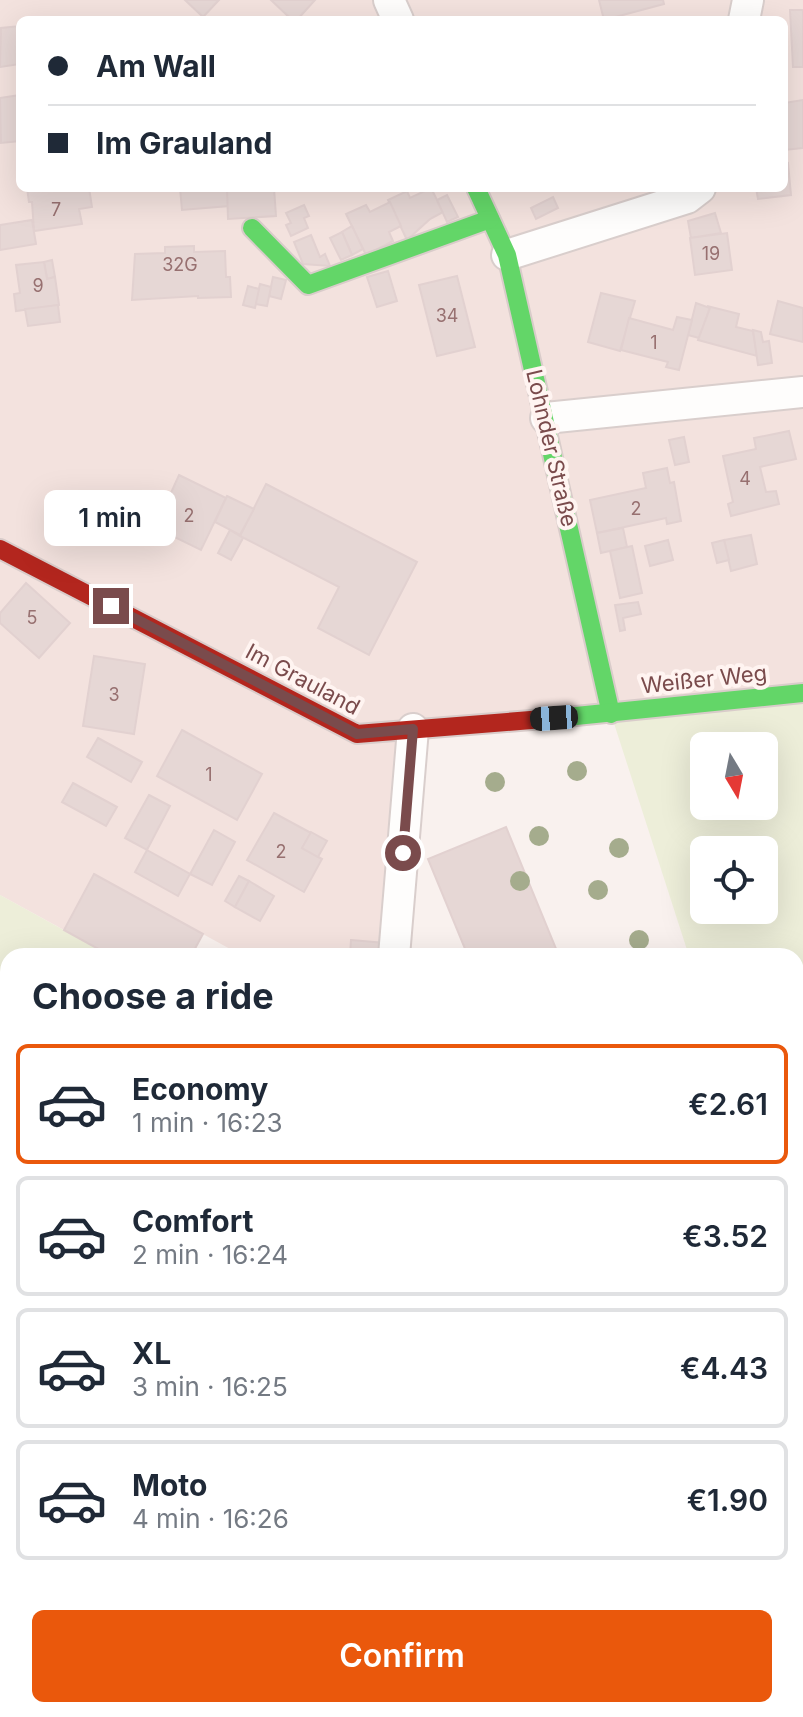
<!DOCTYPE html>
<meta charset="utf-8">
<style>
body{margin:0;font-family:Inter,sans-serif;background:#f2f2f3;color:#1f2937;height:100vh;display:flex;flex-direction:column;font-size:30px;white-space:nowrap}
*{box-sizing:border-box;margin:0}
p{font-size:26px;color:#747a83}
.icon{flex:none;width:44px;height:44px;fill:none;stroke:currentColor;stroke-width:2;stroke-linecap:round;stroke-linejoin:round}
.map{position:relative;flex:1;overflow:hidden}
.details{position:absolute;left:0px;top:948px;width:804px;height:770px;display:flex;flex-direction:column;background:#fff;border-radius:24px 24px 0 0;box-shadow:0 8px 32px #0002}
.details>*{flex:none}
.banner{position:absolute;left:16px;top:16px;width:772px;height:176px;border-radius:12px;box-shadow:0 8px 32px #0002;display:grid;align-content:center;height:176px;padding:0 32px;background:#fff}
.needle{width:52px;rotate:170deg}
.controls{position:absolute;left:690px;top:732px;display:grid;gap:16px}
.controls a{display:grid;place-items:center;width:88px;height:88px;border-radius:12px;background:#fff;box-shadow:0 8px 32px #0002;font-size:40px}
.end{position:absolute;width:36px;height:36px;margin:-18px;border:10px solid #7a4b4c;background:#fff;box-shadow:0 0 0 4px #fff}
.from{border-radius:50%}
.bubble{position:absolute;height:56px;border-radius:12px;background:#fff;box-shadow:0 8px 32px #0002;font-size:26px;font-weight:600;line-height:56px;text-align:center}
.car{position:absolute;width:24px;height:48px;margin:-24px -12px;border-radius:10px;box-shadow:0 0 6px 2px #0007;background:linear-gradient(#222 24%,#8ab4d8 0 40%,#222 0 76%,#8ab4d8 0 86%,#222 0)}
.banner b{display:flex;align-items:center;gap:28px;height:76px;font-size:30px}
.banner b+b{border-top:2px solid #e0e1e3}
.banner i{width:20px;height:20px;background:#1f2937}
ul{padding:0;list-style:none}
li{display:flex;align-items:center;gap:24px;height:120px;margin:0 16px 12px;padding:0 16px;border:4px solid #e0e1e3;border-radius:12px}
li div{flex:1}
li b{display:block;font-size:30px}
li em{font-style:normal;font-weight:600}
li.selected{border-color:#ea580c}
li>.icon{width:72px;height:72px;stroke-width:1.5}
h2{padding:0 32px;font-size:36px;line-height:96px}
.cta{display:flex;gap:16px;margin-top:auto;padding:16px 32px}
.cta a{flex:1;height:92px;border-radius:12px;background:#ea580c;color:#fff;font-size:32px;font-weight:600;line-height:92px;text-align:center}
.map>svg:first-child{display:block}
</style>
<div class="map">
<svg width="803" height="1717" viewBox="0 0 803 1717">
<rect width="100%" height="100%" fill="#f9f1ee"/>
<!-- residential -->
<path fill="#f3e2de" fill-rule="evenodd" d="M0,0H803V693L413,729L394,956L361,953L243,956L95,875L64,930L0,895ZM20,20H784V188H20Z"/>
<!-- green -->
<g fill="#edeed9" fill-rule="evenodd">
<path d="M803,693V1641L796,1628V956H689L611,714ZM704,746H764V806H704ZM704,850H764V910H704Z"/>
<polygon points="0,895 111,956 8,956 8,1069 5,1071 0,1068"/>
<polygon points="0,1228 8,1234 8,1673 0,1674"/>
<polygon points="0,1704 8,1704 8,1710 609,1710 616,1717 0,1717"/>
</g>
<!-- water -->
<g fill="#cfebe4">
<polygon points="0,1080 8,1085 8,1234 0,1228"/>
<polygon points="796,1665 803,1677 803,1717 711,1717 704,1710 796,1710"/>
</g>
<!-- building -->
<g fill="#e6d7d5" stroke="#e2d1d0" stroke-width="2">
<polygon points="185,0 219,0 203,17"/>
<polygon points="271,0 315,0 297,20 292,20"/>
<polygon points="599,0 663,0 664,4 604,20"/>
<polygon points="790,10 803,10 803,67 793,67"/>
<polygon points="20,26 20,64 0,67 1,28"/>
<polygon points="20,95 20,141 1,143 0,98"/>
<polygon points="803,100 803,148 785,150 784,103"/>
<polygon points="788,163 791,195 758,199 756,188 784,188 784,164"/>
<polygon points="27,188 89,188 92,207 79,209 82,224 34,231 32,202 29,202"/>
<polygon points="180,188 227,188 229,206 182,210"/>
<polygon points="227,188 274,188 276,216 228,219"/>
<polygon points="431,188 443,212 430,219 407,240 388,200 407,191 410,198"/>
<polygon points="447,195 458,217 447,222 437,200"/>
<polygon points="553,197 558,208 536,219 531,208"/>
<polygon points="390,202 401,226 389,232 393,241 366,255 346,214 366,205 370,212"/>
<polygon points="304,205 309,216 304,218 308,228 291,236 286,225 291,223 286,213"/>
<polygon points="715,213 721,233 691,238 688,221"/>
<polygon points="32,220 36,244 0,250 0,225"/>
<polygon points="352,226 363,249 352,255 342,232"/>
<polygon points="342,232 352,255 341,260 330,238"/>
<polygon points="727,233 732,270 695,275 690,238"/>
<polygon points="311,235 320,257 325,254 330,266 303,264 294,242"/>
<polygon points="194,246 194,252 225,251 226,277 230,277 231,297 198,298 198,296 132,300 135,254 165,253 165,247"/>
<polygon points="52,260 55,277 47,279 44,262"/>
<polygon points="44,262 47,279 55,277 59,305 16,311 14,294 20,293 16,265"/>
<polygon points="388,271 397,301 377,307 367,277"/>
<polygon points="457,276 475,347 437,356 419,285"/>
<polygon points="273,277 286,280 281,299 269,296"/>
<polygon points="260,284 271,287 267,306 255,304"/>
<polygon points="248,286 259,289 255,308 243,305"/>
<polygon points="601,293 635,301 620,351 588,342"/>
<polygon points="778,301 803,308 803,342 770,334"/>
<polygon points="696,303 710,308 699,338 688,335"/>
<polygon points="58,305 60,322 28,326 25,309"/>
<polygon points="707,306 739,314 736,327 753,331 757,356 698,340 710,308"/>
<polygon points="677,317 692,320 679,370 666,367 668,362 621,350 629,318 673,330"/>
<polygon points="753,330 761,332 763,342 769,341 772,363 758,365"/>
<polygon points="789,431 796,459 760,467 766,492 776,491 779,504 731,516 728,504 733,502 723,456 756,449 754,438"/>
<polygon points="684,437 689,462 675,465 669,440"/>
<polygon points="667,468 670,483 674,482 681,521 667,524 666,518 597,533 590,500 646,488 643,473"/>
<polygon points="179,475 226,498 201,550 154,527 163,500 170,495"/>
<polygon points="266,484 417,562 369,655 318,628 339,587 240,536"/>
<polygon points="227,496 254,509 240,535 215,522"/>
<polygon points="623,528 627,547 601,553 597,533"/>
<polygon points="230,530 243,538 231,560 218,553"/>
<polygon points="751,535 757,564 731,571 724,540"/>
<polygon points="668,540 673,560 650,566 645,546"/>
<polygon points="724,540 729,560 717,563 712,543"/>
<polygon points="632,546 642,593 620,598 610,551"/>
<polygon points="26,583 70,623 39,658 0,623 0,613"/>
<polygon points="638,602 641,614 623,618 625,630 620,631 615,605"/>
<polygon points="94,656 145,664 134,734 83,726"/>
<polygon points="182,730 262,774 237,820 157,776"/>
<polygon points="98,738 142,762 131,782 87,757"/>
<polygon points="73,783 117,807 106,826 62,802"/>
<polygon points="149,795 170,806 147,850 125,838"/>
<polygon points="274,813 311,833 302,848 322,859 304,892 247,860"/>
<polygon points="506,827 559,956 468,956 428,859"/>
<polygon points="214,830 235,842 212,885 190,874"/>
<polygon points="311,832 327,841 318,857 302,848"/>
<polygon points="147,850 190,874 178,896 135,872"/>
<polygon points="94,874 203,934 191,956 111,956 64,930"/>
<polygon points="239,876 249,881 235,907 225,901"/>
<polygon points="249,881 274,896 260,921 235,907"/>
<polygon points="351,940 385,943 384,956 350,956"/>
</g>
<g fill="none" stroke-linecap="round" stroke-linejoin="round">
<defs>
<g id="street">
<polyline points="389,0 398,20"/>
<polyline points="744,20 748,0"/>
<polyline points="507,255 687,198 700,188"/>
<polyline points="546,418 803,392"/>
<polyline points="394,956 413,729"/>
</g>
<g id="fast">
<polyline points="476,188 507,255 611,714"/>
<polyline points="252,228 308,285 490,219"/>
<polyline points="556,718 803,693"/>
</g>
<polyline id="jam" points="0,549 357,734 556,718"/>
</defs>
<!-- street casing -->
<use href="#street" stroke="#d9cecc" stroke-width="34"/>
<!-- fast casing -->
<use href="#fast" stroke="#d9ccca" stroke-width="22"/>
<!-- jam casing -->
<use href="#jam" stroke="#d9ccca" stroke-width="22"/>
<!-- street -->
<use href="#street" stroke="#fefdfc" stroke-width="30"/>
<!-- fast -->
<use href="#fast" stroke="#63d668" stroke-width="18"/>
<!-- jam -->
<use href="#jam" stroke="#b3261e" stroke-width="18"/>
</g>
<!-- trees -->
<g fill="#a5ac8d">
<circle cx="577" cy="771" r="10"/>
<circle cx="495" cy="782" r="10"/>
<circle cx="539" cy="836" r="10"/>
<circle cx="619" cy="848" r="10"/>
<circle cx="520" cy="881" r="10"/>
<circle cx="598" cy="890" r="10"/>
<circle cx="639" cy="940" r="10"/>
</g>
<g fill="none" stroke-linecap="round" stroke-linejoin="round">
<!-- route -->
<polyline stroke="#7a4b4c" stroke-width="10" points="111,606 357,734 413,729 403,853"/>
</g>
<g text-anchor="middle" stroke-width="8" stroke-linejoin="round" paint-order="stroke">
<!-- number labels -->
<g font-size="18" fill="#977070">
<text x="56" y="216">7</text>
<text x="711" y="260">19</text>
<text x="180" y="271">32G</text>
<text x="38" y="292">9</text>
<text x="447" y="322">34</text>
<text x="654" y="349">1</text>
<text x="745" y="485">4</text>
<text x="636" y="515">2</text>
<text x="189" y="522">2</text>
<text x="32" y="624">5</text>
<text x="114" y="701">3</text>
<text x="209" y="781">1</text>
<text x="281" y="858">2</text>
</g>
<!-- street labels -->
<g font-size="22" fill="#7a4b4c" stroke="#fff4f1">
<text transform="translate(552 448) rotate(77)" y="8">Lohnder Straße</text>
<text transform="translate(303 679) rotate(28)" y="8">Im Grauland</text>
<text transform="translate(704 679) rotate(-6)" y="8">Weißer Weg</text>
</g>
</g>
</svg>
<div class="controls">
<a><svg class="needle" viewBox="-14 -14 28 28"><path d="M0-13l5 13h-10z" fill="#e53935"/><path d="M0 13l5-13h-10z" fill="#747a83"/></svg></a>
<a><svg class="icon" aria-label="locate" viewBox="0 0 24 24"><circle cx="12" cy="12" r="6"/><path d="M12 2v4M12 18v4M2 12h4M18 12h4"/></svg></a>
</div>
<i class="end from" style="left:403px;top:853px"></i>
<i class="end" style="left:111px;top:606px"></i>
<div class="bubble" style="left:44px;top:490px;width:132px">1 min</div>
<i class="car" style="left:554px;top:718px;rotate:266deg"></i>
<div class="banner">
<b><i class="from"></i>Am Wall</b>
<b><i></i>Im Grauland</b>
</div>
<section class="details">
<h2>Choose a ride</h2>
<ul>
<li class="selected"><svg class="icon" aria-label="car" viewBox="0 0 24 24"><path d="M5 17H2v-5l4-1 3-4h7l3 4 3 1v5h-3M9 17h6M6 11h13"/><circle cx="7" cy="17" r="2"/><circle cx="17" cy="17" r="2"/></svg><div><b>Economy</b><p>1 min · 16:23</p></div><em>€2.61</em></li>
<li><svg class="icon" aria-label="car" viewBox="0 0 24 24"><path d="M5 17H2v-5l4-1 3-4h7l3 4 3 1v5h-3M9 17h6M6 11h13"/><circle cx="7" cy="17" r="2"/><circle cx="17" cy="17" r="2"/></svg><div><b>Comfort</b><p>2 min · 16:24</p></div><em>€3.52</em></li>
<li><svg class="icon" aria-label="car" viewBox="0 0 24 24"><path d="M5 17H2v-5l4-1 3-4h7l3 4 3 1v5h-3M9 17h6M6 11h13"/><circle cx="7" cy="17" r="2"/><circle cx="17" cy="17" r="2"/></svg><div><b>XL</b><p>3 min · 16:25</p></div><em>€4.43</em></li>
<li><svg class="icon" aria-label="car" viewBox="0 0 24 24"><path d="M5 17H2v-5l4-1 3-4h7l3 4 3 1v5h-3M9 17h6M6 11h13"/><circle cx="7" cy="17" r="2"/><circle cx="17" cy="17" r="2"/></svg><div><b>Moto</b><p>4 min · 16:26</p></div><em>€1.90</em></li>
</ul>
<div class="cta"><a>Confirm</a></div>
</section>
</div>
